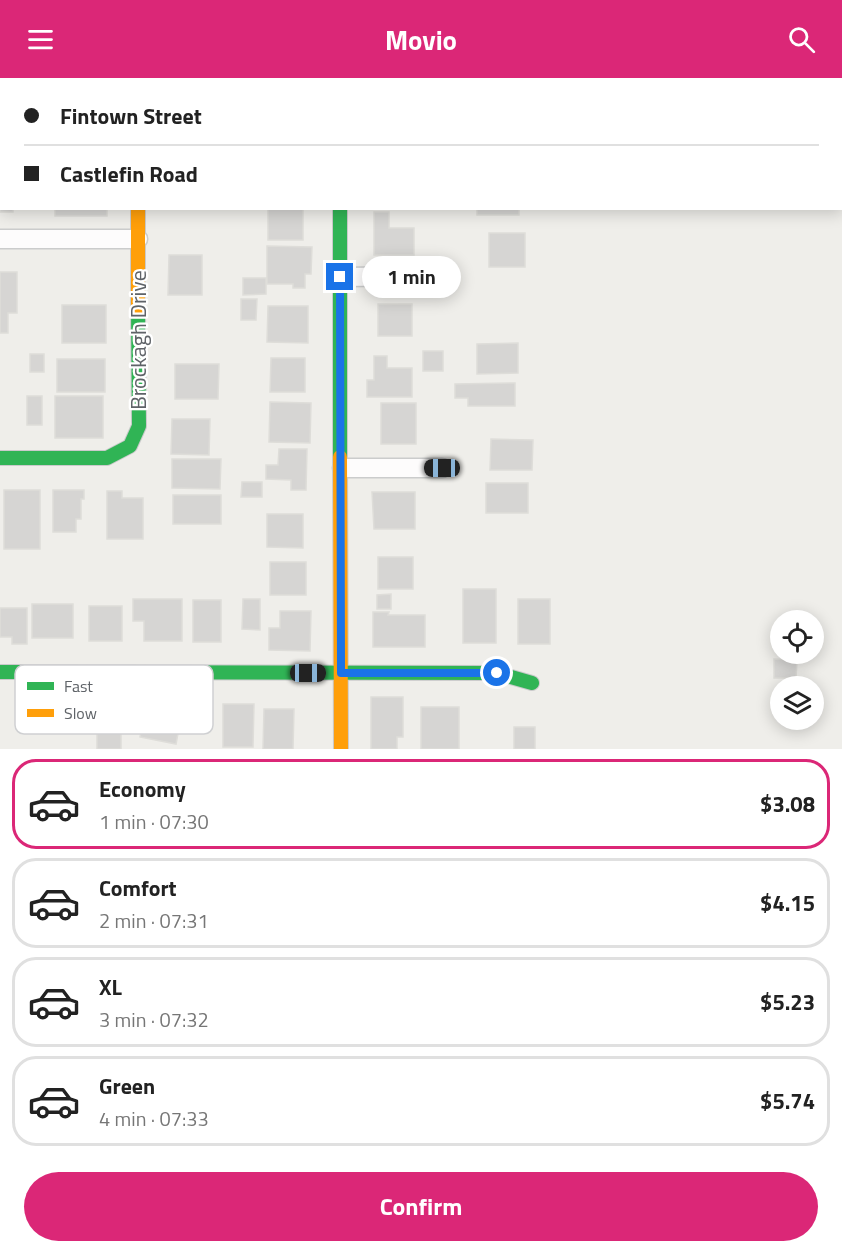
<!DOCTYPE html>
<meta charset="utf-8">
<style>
body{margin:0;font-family:"Titillium Web",sans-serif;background:#f6f6f6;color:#222;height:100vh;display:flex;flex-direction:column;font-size:22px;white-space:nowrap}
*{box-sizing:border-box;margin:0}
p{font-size:20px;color:#767676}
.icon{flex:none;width:33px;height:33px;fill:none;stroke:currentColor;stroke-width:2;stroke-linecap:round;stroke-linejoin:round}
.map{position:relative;height:671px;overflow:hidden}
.sheet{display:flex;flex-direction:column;background:#fff;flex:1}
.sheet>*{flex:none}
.top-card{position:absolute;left:0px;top:0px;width:843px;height:132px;box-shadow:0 3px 15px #0003;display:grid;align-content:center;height:132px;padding:0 24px;background:#fff}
.tools{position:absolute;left:770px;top:532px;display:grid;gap:12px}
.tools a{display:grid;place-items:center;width:54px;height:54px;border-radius:50%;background:#fff;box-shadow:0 3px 15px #0003;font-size:30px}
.end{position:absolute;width:27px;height:27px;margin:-14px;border:8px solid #1a73e8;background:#fff;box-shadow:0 0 0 3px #fff}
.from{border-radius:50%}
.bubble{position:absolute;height:42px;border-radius:21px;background:#fff;box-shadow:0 3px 15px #0003;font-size:20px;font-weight:700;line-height:42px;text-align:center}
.car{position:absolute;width:18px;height:36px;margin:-18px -9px;border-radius:8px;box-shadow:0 0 4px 2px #0007;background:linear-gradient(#222 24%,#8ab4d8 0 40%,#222 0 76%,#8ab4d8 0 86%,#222 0)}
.top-card b{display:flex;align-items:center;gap:21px;height:57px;font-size:22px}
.top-card b+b{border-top:2px solid #e0e0e0}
.top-card i{width:15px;height:15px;background:#222}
ul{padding:10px 0 0;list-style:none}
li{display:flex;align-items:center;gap:18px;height:90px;margin:0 12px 9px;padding:0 12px;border:3px solid #e0e0e0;border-radius:24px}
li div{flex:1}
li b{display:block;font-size:22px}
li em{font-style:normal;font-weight:700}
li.selected{border-color:#db2777}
li>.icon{width:54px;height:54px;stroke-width:1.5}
.primary-button{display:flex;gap:12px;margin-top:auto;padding:12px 24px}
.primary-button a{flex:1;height:69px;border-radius:36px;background:#db2777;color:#fff;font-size:24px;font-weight:700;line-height:69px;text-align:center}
header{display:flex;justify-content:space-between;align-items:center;height:78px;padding:0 24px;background:#db2777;color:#fff;font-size:27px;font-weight:700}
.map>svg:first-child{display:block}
</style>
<header><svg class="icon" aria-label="menu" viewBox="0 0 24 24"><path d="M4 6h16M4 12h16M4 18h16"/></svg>Movio<svg class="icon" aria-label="search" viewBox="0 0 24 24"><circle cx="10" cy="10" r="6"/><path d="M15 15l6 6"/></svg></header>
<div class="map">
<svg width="842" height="671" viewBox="0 0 842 671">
<rect width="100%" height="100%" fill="#efeeea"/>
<!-- building -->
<g fill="#d6d5d3" stroke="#deddd9" stroke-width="1.5">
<polygon points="0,90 2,130 13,130 13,134 0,134"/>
<rect x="55" y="130" width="52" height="8"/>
<rect x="268" y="130" width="35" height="32"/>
<rect x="477" y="130" width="42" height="7"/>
<polygon points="374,134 389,134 389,150 414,150 414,177 374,177"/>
<rect x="489" y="155" width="36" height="34"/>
<polygon points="267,168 312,169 311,196 305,196 305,210 293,210 293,206 267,206"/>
<polygon points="169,177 202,177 202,217 168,217"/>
<polygon points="0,194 17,194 17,235 8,235 8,255 0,255"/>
<polygon points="243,200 266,200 266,216 243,217"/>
<polygon points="241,221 257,221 256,242 241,242"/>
<rect x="378" y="226" width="34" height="32"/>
<rect x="62" y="227" width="44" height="38"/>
<polygon points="268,228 308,228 308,265 267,264"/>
<polygon points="518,265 518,295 477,296 477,266"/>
<rect x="423" y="273" width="20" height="20"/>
<rect x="30" y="276" width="14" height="18"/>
<polygon points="374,278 387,278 387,290 412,290 412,319 367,319 367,302 374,302"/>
<polygon points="271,280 305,280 305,314 270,314"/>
<rect x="57" y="281" width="48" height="33"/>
<polygon points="175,286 219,286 218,321 175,321"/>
<polygon points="515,305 515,328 468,328 468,320 455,320 455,306"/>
<rect x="27" y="318" width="15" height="29"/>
<rect x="55" y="318" width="48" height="42"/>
<polygon points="270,324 311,325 310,365 269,364"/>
<rect x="381" y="325" width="35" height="41"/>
<polygon points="172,341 210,341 209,377 171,376"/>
<polygon points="491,361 533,362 532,392 490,392"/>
<polygon points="279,371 307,371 306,412 291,412 291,402 266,401 266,387 278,387"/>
<polygon points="172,381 221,381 220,411 172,410"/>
<polygon points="242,404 262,404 262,419 241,419"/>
<rect x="486" y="405" width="42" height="30"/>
<rect x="4" y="412" width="36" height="59"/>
<polygon points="53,412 84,412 84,421 81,421 81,441 76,441 76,454 53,454"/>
<polygon points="107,413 122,413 122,420 143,420 143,461 107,461"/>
<polygon points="372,414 415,414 415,451 374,451"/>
<rect x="173" y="417" width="48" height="29"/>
<polygon points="267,436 303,436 303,470 267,469"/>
<rect x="378" y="479" width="35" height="32"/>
<rect x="270" y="484" width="36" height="33"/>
<rect x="463" y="511" width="33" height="54"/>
<polygon points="391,516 391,531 377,531 377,517"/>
<polygon points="133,521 182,521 182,563 144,563 144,543 133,543"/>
<polygon points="243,521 260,521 260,552 242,551"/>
<rect x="518" y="521" width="32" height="45"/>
<rect x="193" y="522" width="28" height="42"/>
<rect x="32" y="526" width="41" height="34"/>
<rect x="89" y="528" width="33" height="35"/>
<polygon points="0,530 27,530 27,566 12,566 12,559 0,559"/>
<polygon points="280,533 311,533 310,573 269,572 269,550 280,550"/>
<polygon points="373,534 389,534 388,537 425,537 425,569 373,569"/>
<polygon points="774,581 797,582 796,600 774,600"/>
<polygon points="371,619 403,619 403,659 397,659 397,671 371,671"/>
<polygon points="147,622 183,629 176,666 140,659"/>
<polygon points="223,626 254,626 253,669 223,669"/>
<rect x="421" y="629" width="38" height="42"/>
<rect x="97" y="631" width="24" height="40"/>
<polygon points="264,631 294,631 293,671 263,671"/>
<rect x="514" y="649" width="21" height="22"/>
</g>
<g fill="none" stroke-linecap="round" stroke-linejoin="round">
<defs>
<g id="street">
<polyline points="341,0 341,2"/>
<polyline points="138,2 138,0"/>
<polyline points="0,161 138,161"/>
<polyline points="340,199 444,198"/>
<polyline points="342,390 442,390"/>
</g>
<g id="fast">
<polyline points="340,130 340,379"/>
<polyline points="0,380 107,380 130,368 139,348 138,230"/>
<polyline points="0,594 497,595 532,605"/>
</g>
<g id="slow">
<polyline points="138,130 138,230"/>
<polyline points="340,379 341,671"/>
</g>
</defs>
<!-- street casing -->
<use href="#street" stroke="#cbcccc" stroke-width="21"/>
<!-- fast casing -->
<use href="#fast" stroke="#cacacb" stroke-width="16"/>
<!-- slow casing -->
<use href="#slow" stroke="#cacacb" stroke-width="16"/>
<!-- street -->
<use href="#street" stroke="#fdfcfc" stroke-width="18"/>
<!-- fast -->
<use href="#fast" stroke="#30b455" stroke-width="14"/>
<!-- slow -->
<use href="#slow" stroke="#ff9f0a" stroke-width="14"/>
</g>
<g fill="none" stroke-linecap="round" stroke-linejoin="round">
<!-- route -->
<polyline stroke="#1a73e8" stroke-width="8" points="340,199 341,595 497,595"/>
</g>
<g text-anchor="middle" stroke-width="4.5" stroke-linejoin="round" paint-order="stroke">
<!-- street labels -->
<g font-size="22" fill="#5f6368" stroke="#fff">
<text transform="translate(138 262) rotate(-90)" y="8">Brockagh Drive</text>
</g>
</g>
<!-- legend -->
<rect x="15" y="587" width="198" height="69" rx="9" fill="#fff" stroke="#cfd0d2" stroke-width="1.5"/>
<rect x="27" y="604" width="27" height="8" fill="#30b455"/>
<rect x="27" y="631" width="27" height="8" fill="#ff9f0a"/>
<g font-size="16" fill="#5f6368">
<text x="64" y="614">Fast</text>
<text x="64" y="641">Slow</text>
</g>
</svg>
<div class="tools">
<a><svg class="icon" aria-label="locate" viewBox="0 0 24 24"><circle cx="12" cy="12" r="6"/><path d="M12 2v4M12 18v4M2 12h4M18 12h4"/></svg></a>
<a><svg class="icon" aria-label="layers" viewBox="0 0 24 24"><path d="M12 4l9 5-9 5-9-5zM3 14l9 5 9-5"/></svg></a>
</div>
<i class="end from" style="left:497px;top:595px"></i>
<i class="end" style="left:340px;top:199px"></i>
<div class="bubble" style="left:362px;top:178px;width:99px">1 min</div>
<i class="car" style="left:442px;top:390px;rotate:270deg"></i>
<i class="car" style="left:308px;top:595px;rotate:90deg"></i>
<div class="top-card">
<b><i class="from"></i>Fintown Street</b>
<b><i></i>Castlefin Road</b>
</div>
</div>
<section class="sheet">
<ul>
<li class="selected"><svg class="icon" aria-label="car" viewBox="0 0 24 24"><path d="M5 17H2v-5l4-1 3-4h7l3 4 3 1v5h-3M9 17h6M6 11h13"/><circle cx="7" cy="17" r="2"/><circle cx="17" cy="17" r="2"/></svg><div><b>Economy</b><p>1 min · 07:30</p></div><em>$3.08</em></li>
<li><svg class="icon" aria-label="car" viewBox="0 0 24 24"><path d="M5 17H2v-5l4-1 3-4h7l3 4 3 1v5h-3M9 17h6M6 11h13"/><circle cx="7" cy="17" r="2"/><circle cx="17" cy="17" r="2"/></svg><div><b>Comfort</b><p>2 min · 07:31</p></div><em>$4.15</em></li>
<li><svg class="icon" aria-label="car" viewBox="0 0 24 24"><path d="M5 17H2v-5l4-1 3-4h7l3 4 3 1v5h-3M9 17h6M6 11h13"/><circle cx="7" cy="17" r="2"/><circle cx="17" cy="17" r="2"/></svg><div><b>XL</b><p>3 min · 07:32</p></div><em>$5.23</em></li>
<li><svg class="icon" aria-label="car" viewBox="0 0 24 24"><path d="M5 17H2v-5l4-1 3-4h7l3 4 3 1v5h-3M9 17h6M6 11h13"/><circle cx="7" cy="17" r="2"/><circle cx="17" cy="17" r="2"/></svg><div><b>Green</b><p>4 min · 07:33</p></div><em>$5.74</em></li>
</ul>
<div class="primary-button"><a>Confirm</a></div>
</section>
